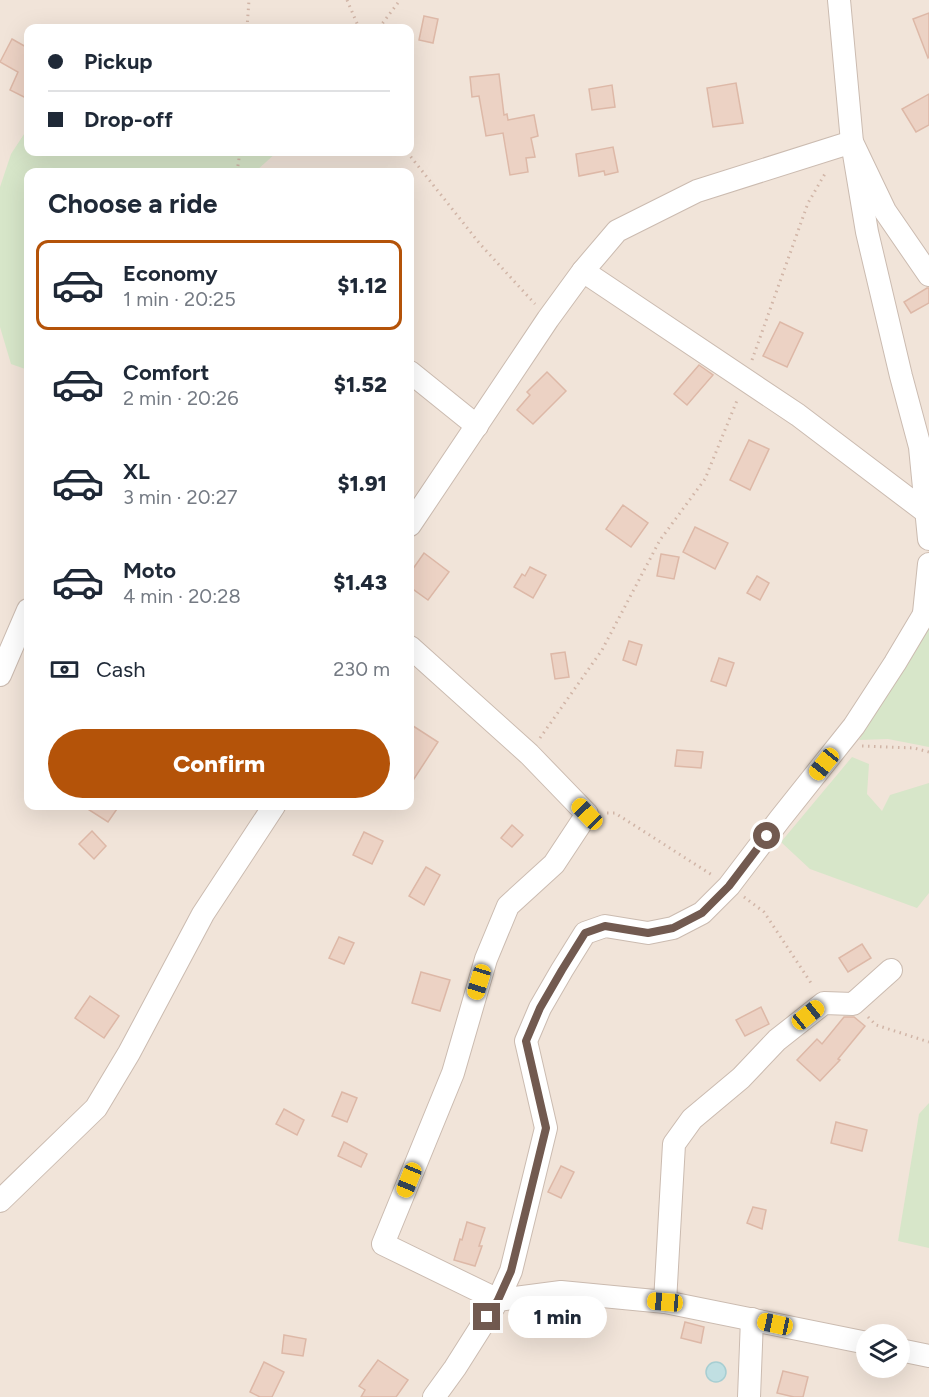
<!DOCTYPE html>
<meta charset="utf-8">
<style>
body{margin:0;font-family:Figtree,sans-serif;background:#f2f2f3;color:#1f2937;height:100vh;display:flex;flex-direction:column;font-size:22px;white-space:nowrap}
*{box-sizing:border-box;margin:0}
p{font-size:20px;color:#747a83}
.icon{flex:none;width:33px;height:33px;fill:none;stroke:currentColor;stroke-width:2;stroke-linecap:round;stroke-linejoin:round}
.map{position:relative;flex:1;overflow:hidden}
.drawer{position:absolute;left:24px;top:168px;width:390px;height:642px;display:flex;flex-direction:column;background:#fff;border-radius:12px;box-shadow:0 6px 24px #0002}
.drawer>*{flex:none}
.top-card{position:absolute;left:24px;top:24px;width:390px;height:132px;border-radius:12px;box-shadow:0 6px 24px #0002;display:grid;align-content:center;height:132px;padding:0 24px;background:#fff}
.controls{position:absolute;left:856px;top:1324px;display:grid;gap:12px}
.controls a{display:grid;place-items:center;width:54px;height:54px;border-radius:50%;background:#fff;box-shadow:0 6px 24px #0002;font-size:30px}
.end{position:absolute;width:27px;height:27px;margin:-14px;border:8px solid #725a50;background:#fff;box-shadow:0 0 0 3px #fff}
.from{border-radius:50%}
.bubble{position:absolute;height:42px;border-radius:21px;background:#fff;box-shadow:0 6px 24px #0002;font-size:20px;font-weight:800;line-height:42px;text-align:center}
.car{position:absolute;width:18px;height:36px;margin:-18px -9px;border-radius:8px;box-shadow:0 0 4px 2px #0007;background:linear-gradient(#f5c518 24%,#345 0 40%,#f5c518 0 76%,#345 0 86%,#f5c518 0)}
.top-card b{display:flex;align-items:center;gap:21px;height:57px;font-size:22px}
.top-card b+b{border-top:2px solid #e0e1e3}
.top-card i{width:15px;height:15px;background:#1f2937}
ul{padding:0;list-style:none}
li{display:flex;align-items:center;gap:18px;height:90px;margin:0 12px 9px;padding:0 12px;border:3px solid transparent;border-radius:12px}
li div{flex:1}
li b{display:block;font-size:22px}
li em{font-style:normal;font-weight:800}
li.current{border-color:#b45309}
li>.icon{width:54px;height:54px;stroke-width:1.5}
h2{padding:0 24px;font-size:27px;line-height:72px}
.pay{display:flex;align-items:center;gap:15px;height:66px;padding:0 24px;font-size:22px}
.pay p{margin-inline-start:auto}
.action{display:flex;gap:12px;margin-top:auto;padding:12px 24px}
.action a{flex:1;height:69px;border-radius:36px;background:#b45309;color:#fff;font-size:24px;font-weight:800;line-height:69px;text-align:center}
.map>svg:first-child{display:block}
</style>
<div class="map">
<svg width="929" height="1397" viewBox="0 0 929 1397">
<rect width="100%" height="100%" fill="#faf3e9"/>
<!-- residential -->
<path fill="#f1e4d9" fill-rule="evenodd" d="M0,0H929V1397H0ZM28,28H410V152H28ZM28,172H410V806H28ZM867,1335H900V1368H867Z"/>
<!-- green -->
<g fill="#d7e6c9">
<polygon points="28,128 28,152 277,152 255,172 28,172 28,370 11,364 0,327 0,187 11,154"/>
<polygon points="929,617 929,747 888,739 859,740"/>
<polygon points="852,757 869,764 867,794 882,811 890,795 929,783 929,893 917,908 810,869 781,842"/>
<polygon points="929,1103 929,1248 898,1241 919,1114"/>
</g>
<!-- water -->
<circle fill="#c0dfe2" stroke="#a7ced2" stroke-width="1.5" cx="716" cy="1372" r="10"/>
<!-- building -->
<g fill="#ecd2c4" stroke="#ddb8a7" stroke-width="1.5">
<polygon points="929,13 929,57 928,58 913,19"/>
<polygon points="424,16 438,19 433,43 419,40"/>
<polygon points="12,39 28,48 28,99 10,90 18,72 0,62"/>
<polygon points="499,74 504,115 507,114 508,120 534,115 538,136 531,138 535,157 526,158 528,172 510,175 503,133 486,136 479,96 472,97 470,77"/>
<polygon points="736,83 743,123 713,127 707,88"/>
<polygon points="612,85 615,107 592,110 589,89"/>
<polygon points="929,94 929,125 916,132 902,109"/>
<polygon points="613,147 618,172 605,175 604,171 579,176 576,154"/>
<polygon points="927,288 929,288 929,303 911,313 904,302"/>
<polygon points="780,322 803,333 787,367 763,356"/>
<polygon points="699,365 713,375 687,405 674,394"/>
<polygon points="547,372 566,391 533,424 517,410 530,395 527,392"/>
<polygon points="749,440 769,449 750,490 730,480"/>
<polygon points="623,505 648,523 631,547 606,529"/>
<polygon points="695,527 728,543 715,569 683,552"/>
<polygon points="424,553 449,572 428,600 410,587 410,573"/>
<polygon points="661,554 679,557 674,579 657,576"/>
<polygon points="530,567 546,575 533,598 514,587 522,574 525,576"/>
<polygon points="757,576 769,583 760,600 747,593"/>
<polygon points="629,641 642,645 636,665 623,660"/>
<polygon points="565,652 569,677 555,679 551,654"/>
<polygon points="719,658 734,663 726,686 711,681"/>
<polygon points="410,724 438,742 410,785"/>
<polygon points="677,750 703,752 701,768 675,766"/>
<polygon points="83,806 119,806 108,822"/>
<polygon points="512,825 523,835 512,847 501,838"/>
<polygon points="92,831 106,846 94,859 79,844"/>
<polygon points="364,832 383,841 372,864 353,855"/>
<polygon points="426,867 440,875 424,905 409,896"/>
<polygon points="339,937 354,943 344,964 329,958"/>
<polygon points="862,944 871,958 848,972 839,958"/>
<polygon points="421,972 450,980 440,1011 412,1003"/>
<polygon points="90,996 119,1016 104,1038 75,1018"/>
<polygon points="761,1007 769,1024 745,1036 736,1020"/>
<polygon points="844,1017 854,1017 865,1026 838,1059 840,1060 820,1081 797,1060 817,1039 822,1044"/>
<polygon points="342,1092 357,1098 347,1122 332,1116"/>
<polygon points="284,1109 304,1120 297,1135 276,1124"/>
<polygon points="836,1122 867,1130 862,1151 831,1143"/>
<polygon points="344,1142 367,1154 361,1167 338,1156"/>
<polygon points="561,1166 574,1172 561,1198 548,1192"/>
<polygon points="753,1207 766,1210 762,1229 747,1223"/>
<polygon points="467,1222 485,1228 479,1246 482,1246 475,1266 454,1260 460,1239 462,1240"/>
<polygon points="685,1322 704,1327 701,1343 681,1338"/>
<polygon points="284,1335 306,1339 303,1356 282,1353"/>
<polygon points="378,1360 408,1380 396,1397 361,1397 365,1390 359,1386"/>
<polygon points="264,1362 284,1372 272,1397 260,1397 250,1392"/>
<polygon points="783,1371 808,1377 803,1397 794,1397 777,1393"/>
</g>
<g fill="none" stroke-linecap="round" stroke-linejoin="round">
<defs>
<g id="minor">
<polyline points="839,0 852,142 885,211 929,275"/>
<polyline points="583,271 798,415 926,512"/>
<polyline points="410,372 477,426"/>
<polyline points="410,525 548,319 583,271 617,231 697,191 852,142 867,232 901,376 920,447 929,539"/>
<polyline points="924,613 929,564"/>
<polyline points="410,647 529,754 587,814 554,864 508,906 486,959 453,1073 383,1244 498,1300 511,1271 546,1128 526,1041 540,1008 562,970 585,933 605,926 648,933 673,928 702,913 729,886 780,819 854,726 895,663 929,606"/>
<polyline points="0,675 28,610"/>
<polyline points="0,1201 96,1108 129,1053 203,914 274,806"/>
<polyline points="665,1302 674,1144 692,1119 741,1078 777,1040 824,1003 853,1004 891,970"/>
<polyline points="900,1350 929,1356"/>
<polyline points="434,1397 455,1368 498,1300 561,1292 665,1302 867,1343"/>
<polyline points="749,1397 752,1319"/>
</g>
</defs>
<!-- minor casing -->
<use href="#minor" stroke="#cbbbb0" stroke-width="24"/>
<!-- path -->
<g stroke="#d1b5a7" stroke-width="3" stroke-dasharray="1.5 4.5" stroke-linecap="butt">
<polyline points="347,0 359,28"/>
<polyline points="247,28 249,0"/>
<polyline points="379,28 400,0"/>
<polyline points="407,152 480,244 535,304"/>
<polyline points="237,172 240,152"/>
<polyline points="752,360 808,203 826,172"/>
<polyline points="540,738 602,650 660,540 705,479 738,398"/>
<polyline points="862,746 914,748 929,752"/>
<polyline points="607,813 615,813 712,875"/>
<polyline points="744,897 764,912 813,986"/>
<polyline points="868,1017 876,1025 929,1042"/>
</g>
<!-- minor -->
<use href="#minor" stroke="#fff" stroke-width="22"/>
</g>
<g fill="none" stroke-linecap="round" stroke-linejoin="round">
<!-- route -->
<polyline stroke="#725a50" stroke-width="8" points="487,1317 498,1300 511,1271 546,1128 526,1041 540,1008 562,970 585,933 605,926 648,933 673,928 702,913 729,886 767,836"/>
</g>
</svg>
<div class="controls">
<a><svg class="icon" aria-label="layers" viewBox="0 0 24 24"><path d="M12 4l9 5-9 5-9-5zM3 14l9 5 9-5"/></svg></a>
</div>
<i class="end from" style="left:767px;top:836px"></i>
<i class="end" style="left:487px;top:1317px"></i>
<div class="bubble" style="left:508px;top:1296px;width:99px">1 min</div>
<i class="car" style="left:824px;top:764px;rotate:219deg"></i>
<i class="car" style="left:587px;top:814px;rotate:316deg"></i>
<i class="car" style="left:479px;top:982px;rotate:197deg"></i>
<i class="car" style="left:808px;top:1015px;rotate:51deg"></i>
<i class="car" style="left:409px;top:1180px;rotate:202deg"></i>
<i class="car" style="left:665px;top:1302px;rotate:275deg"></i>
<i class="car" style="left:775px;top:1324px;rotate:282deg"></i>
<div class="top-card">
<b><i class="from"></i>Pickup</b>
<b><i></i>Drop-off</b>
</div>
<section class="drawer">
<h2>Choose a ride</h2>
<ul>
<li class="current"><svg class="icon" aria-label="car" viewBox="0 0 24 24"><path d="M5 17H2v-5l4-1 3-4h7l3 4 3 1v5h-3M9 17h6M6 11h13"/><circle cx="7" cy="17" r="2"/><circle cx="17" cy="17" r="2"/></svg><div><b>Economy</b><p>1 min · 20:25</p></div><em>$1.12</em></li>
<li><svg class="icon" aria-label="car" viewBox="0 0 24 24"><path d="M5 17H2v-5l4-1 3-4h7l3 4 3 1v5h-3M9 17h6M6 11h13"/><circle cx="7" cy="17" r="2"/><circle cx="17" cy="17" r="2"/></svg><div><b>Comfort</b><p>2 min · 20:26</p></div><em>$1.52</em></li>
<li><svg class="icon" aria-label="car" viewBox="0 0 24 24"><path d="M5 17H2v-5l4-1 3-4h7l3 4 3 1v5h-3M9 17h6M6 11h13"/><circle cx="7" cy="17" r="2"/><circle cx="17" cy="17" r="2"/></svg><div><b>XL</b><p>3 min · 20:27</p></div><em>$1.91</em></li>
<li><svg class="icon" aria-label="car" viewBox="0 0 24 24"><path d="M5 17H2v-5l4-1 3-4h7l3 4 3 1v5h-3M9 17h6M6 11h13"/><circle cx="7" cy="17" r="2"/><circle cx="17" cy="17" r="2"/></svg><div><b>Moto</b><p>4 min · 20:28</p></div><em>$1.43</em></li>
</ul>
<div class="pay"><svg class="icon" aria-label="cash" viewBox="0 0 24 24"><path d="M3 7h18v10H3z"/><circle cx="12" cy="12" r="2"/></svg>Cash<p>230 m</p></div>
<div class="action"><a>Confirm</a></div>
</section>
</div>
